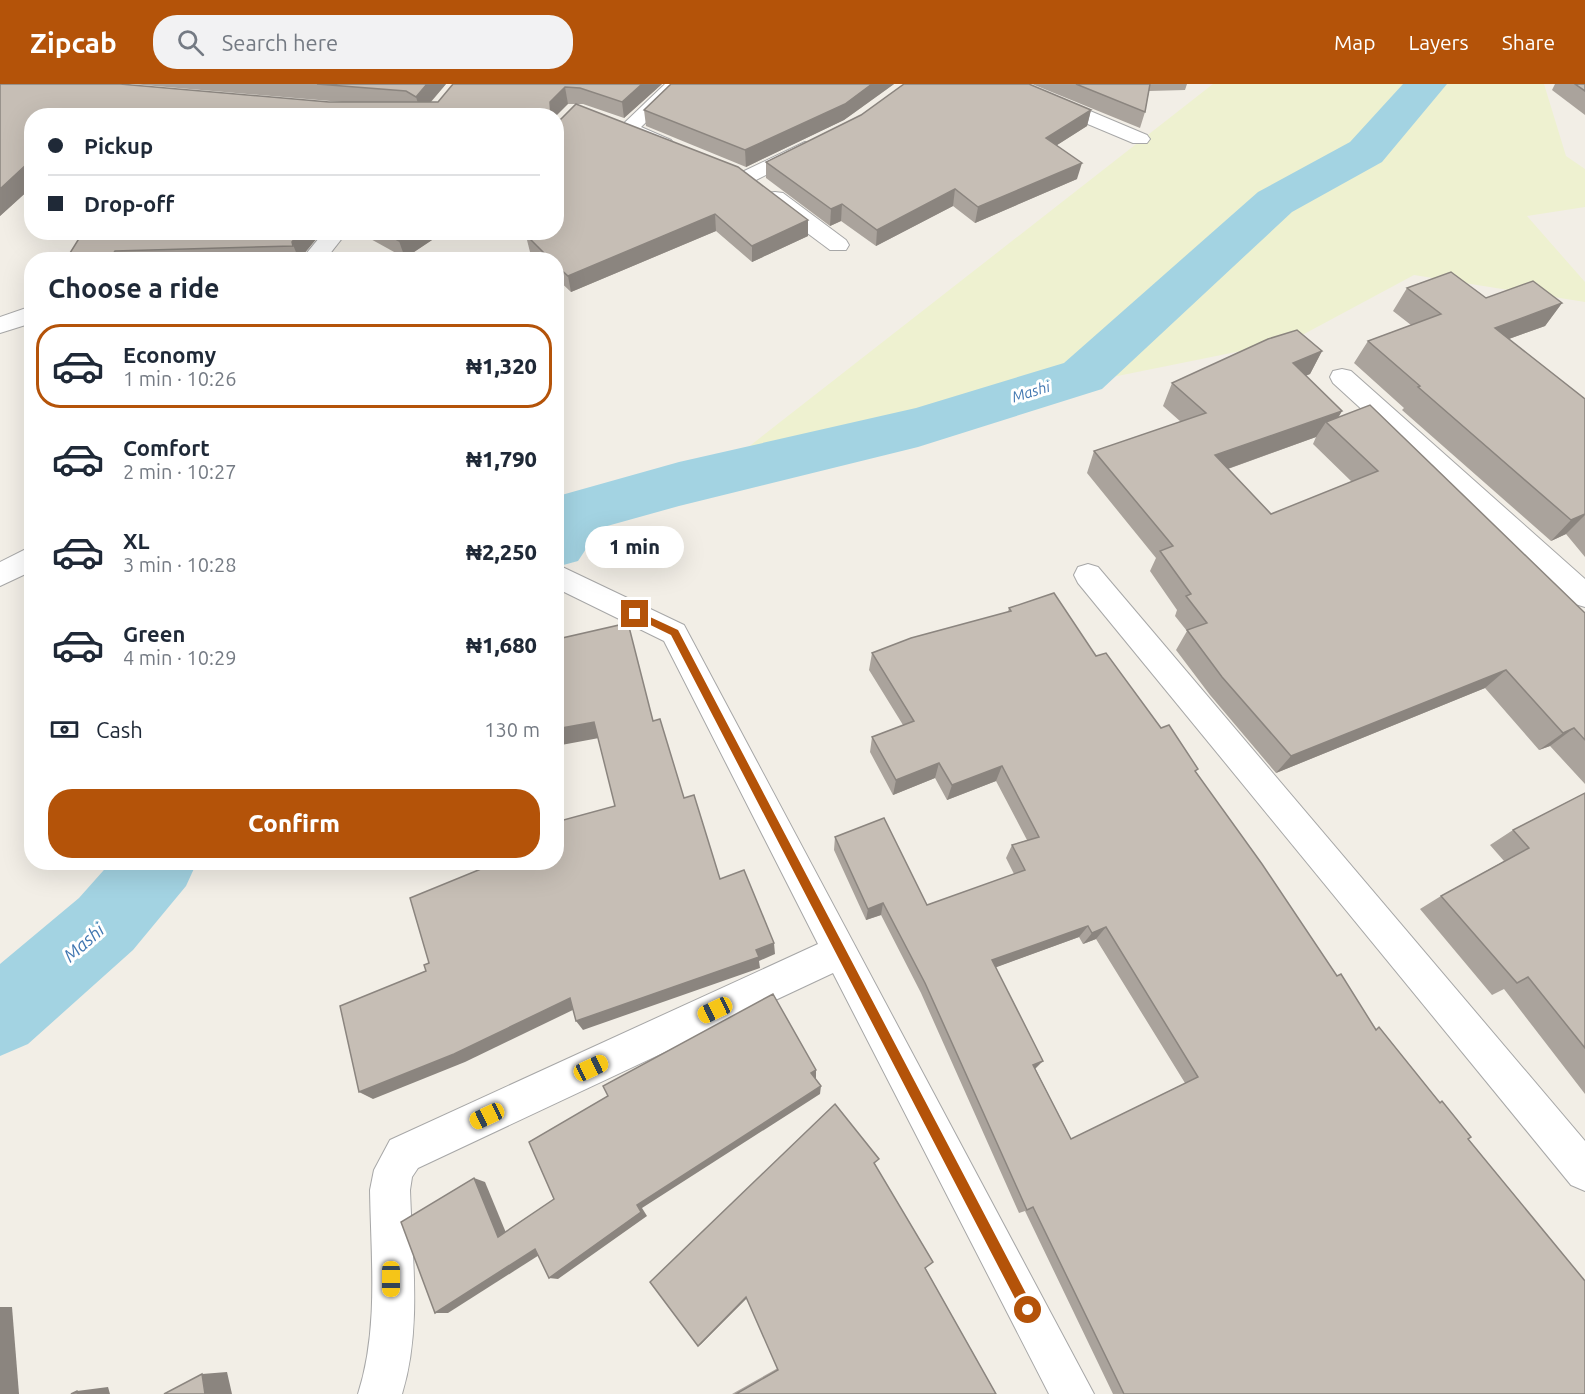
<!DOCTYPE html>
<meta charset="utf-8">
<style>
body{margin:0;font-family:Ubuntu,sans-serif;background:#f2f2f3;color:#1f2937;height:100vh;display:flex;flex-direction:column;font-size:22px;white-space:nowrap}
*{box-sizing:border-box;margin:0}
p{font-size:20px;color:#747a83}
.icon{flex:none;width:33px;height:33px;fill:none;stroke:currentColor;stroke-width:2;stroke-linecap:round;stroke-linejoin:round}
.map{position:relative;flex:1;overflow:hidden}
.details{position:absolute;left:24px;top:168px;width:540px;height:618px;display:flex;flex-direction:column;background:#fff;border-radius:24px;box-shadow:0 6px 24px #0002}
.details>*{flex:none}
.top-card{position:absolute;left:24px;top:24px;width:540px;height:132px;border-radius:24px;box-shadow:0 6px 24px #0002;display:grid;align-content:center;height:132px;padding:0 24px;background:#fff}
.end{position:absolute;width:27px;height:27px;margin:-14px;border:8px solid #b45309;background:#fff;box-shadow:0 0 0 3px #fff}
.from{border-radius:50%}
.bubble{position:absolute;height:42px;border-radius:21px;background:#fff;box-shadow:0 6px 24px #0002;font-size:20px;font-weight:800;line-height:42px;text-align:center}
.car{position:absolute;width:18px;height:36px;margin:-18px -9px;border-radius:8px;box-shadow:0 0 4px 2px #0007;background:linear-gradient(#f5c518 24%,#345 0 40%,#f5c518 0 76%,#345 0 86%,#f5c518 0)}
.top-card b{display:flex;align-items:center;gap:21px;height:57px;font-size:22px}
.top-card b+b{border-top:2px solid #e0e1e3}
.top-card i{width:15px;height:15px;background:#1f2937}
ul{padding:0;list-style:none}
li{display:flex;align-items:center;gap:18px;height:84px;margin:0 12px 9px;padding:0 12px;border:3px solid transparent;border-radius:24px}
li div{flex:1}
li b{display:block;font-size:22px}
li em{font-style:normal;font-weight:800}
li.selected{border-color:#b45309}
li>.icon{width:54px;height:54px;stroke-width:1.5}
h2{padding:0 24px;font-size:27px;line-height:72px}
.pay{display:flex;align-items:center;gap:15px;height:66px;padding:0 24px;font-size:22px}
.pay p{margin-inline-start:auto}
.action{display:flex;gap:12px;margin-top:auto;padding:12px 24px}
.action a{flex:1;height:69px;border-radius:24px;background:#b45309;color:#fff;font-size:24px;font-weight:800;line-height:69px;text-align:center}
header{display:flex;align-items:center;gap:36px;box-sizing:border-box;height:84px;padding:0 30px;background:#b45309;color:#fff}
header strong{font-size:28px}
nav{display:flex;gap:33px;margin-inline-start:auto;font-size:21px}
.search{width:420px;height:54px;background:#f2f2f3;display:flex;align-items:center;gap:15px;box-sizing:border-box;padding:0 21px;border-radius:24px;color:#747a83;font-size:22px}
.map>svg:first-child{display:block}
</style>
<header>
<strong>Zipcab</strong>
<div class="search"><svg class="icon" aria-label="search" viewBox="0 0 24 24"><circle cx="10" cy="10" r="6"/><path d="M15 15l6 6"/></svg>Search here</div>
<nav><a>Map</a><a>Layers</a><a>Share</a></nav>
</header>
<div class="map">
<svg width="1585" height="1310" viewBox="0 0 1585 1310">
<rect width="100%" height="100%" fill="#f2eee6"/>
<!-- farmland -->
<polygon fill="#eef1d0" points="1213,0 1544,0 1566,72 1585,85 1585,123 1527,132 1585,198 1585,218 1414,191 1291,257 742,368"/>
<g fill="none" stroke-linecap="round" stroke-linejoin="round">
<!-- river -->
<g fill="#a3d3e2" fill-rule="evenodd">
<polygon points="1403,0 1447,0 1382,78 1292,128 1102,305 918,363 679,422 600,444 578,477 556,483 558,412 679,378 916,324 1064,279 1258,108 1350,58"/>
<polygon points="111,778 197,778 186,802 133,866 28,960 0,972 0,880 79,814"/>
</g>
<defs>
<g id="street">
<polygon points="665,0 686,0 641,43 671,56 674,60 671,64 664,66 621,49 618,45"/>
<polygon points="999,0 1026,0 1147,51 1150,55 1147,59 1133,59 1002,4"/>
<polygon points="805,58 812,60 815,64 812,68 754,97 740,97 736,93 740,89"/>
<polygon points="775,108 783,109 846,156 849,161 846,166 830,166 767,119 764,114 767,109"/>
<polygon points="324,148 347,148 325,176 301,176"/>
<polygon points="32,222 32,239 0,249 0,233"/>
<polygon points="1342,285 1351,287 1585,495 1585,523 1575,520 1333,299 1330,293 1333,287"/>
<polygon points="32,462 32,487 0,502 0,478"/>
<path d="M556,480L684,541L1094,1310H1049L833,889L418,1084L412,1093L410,1106C412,1173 422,1245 402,1310H358C379,1245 371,1174 370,1106L374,1086L390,1056L818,860L664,557L556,504Z"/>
<polygon points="1088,480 1098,483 1585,1057 1585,1107 1571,1101 1078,499 1074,491 1078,483"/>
</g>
</defs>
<!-- street casing -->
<use href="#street" stroke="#a7a7a7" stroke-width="2"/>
<!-- street -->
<use href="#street" fill="#fff" fill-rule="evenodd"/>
</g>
<!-- wall -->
<g fill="#aaa39c" fill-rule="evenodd">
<polygon points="0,0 329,18 342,18 132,0 446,0 431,18 438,18 453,0 662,0 624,34 583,20 568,20 32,32 32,103 0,132"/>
<polygon points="671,0 894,0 844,36 746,83 646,42 644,26"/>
<polygon points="1032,0 1187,0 1185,6 1149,7 1145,28 1140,44"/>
<polygon points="1555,0 1585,0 1585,31 1552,6"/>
<polygon points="1091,26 1087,42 1057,61 1077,95 975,139 953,122 876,162 841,137 830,142 766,94 766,78 861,31"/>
<polygon points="556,36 808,136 808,152 752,178 716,147 571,208 556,194 556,176 538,176 530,168 527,156 506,148 556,148"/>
<polygon points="322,148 299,175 300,176 74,176 70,169"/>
<polygon points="358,148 444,148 405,174"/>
<polygon points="1407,204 1486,214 1562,219 1545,242 1509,255 1585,315 1585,473 1566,450 1551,457 1402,326 1404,324 1354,279 1368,257 1411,241 1393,227"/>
<path d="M1322,267L1310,290L1305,292L1342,327L1338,333L1585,529V700L1550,662L1539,666L1485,604L1276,689L1210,611L1176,566L1187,547L1175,532L1177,526L1150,487L1156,474L1087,389L1094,367L1181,338L1163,322L1172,299ZM1316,353L1313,360L1352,398L1271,430L1228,385Z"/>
<path d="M1009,524L1096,572L1161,644L1196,688L1337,892L1376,945L1440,1018L1442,1017L1468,1055L1585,1310H1113L1025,1127L1019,1129L921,909L881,831L866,836L834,766L835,753L927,821L1014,790L1006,774L1012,761L1027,756L996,697L947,716L935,694L893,711L870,668L872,653L903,641L869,586L872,569L1008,528ZM1079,853L1083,860L1096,855L1185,999L1071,1055L1035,984L996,883Z"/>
<polygon points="1585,709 1585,1010 1504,905 1492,911 1420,825 1441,812 1504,777 1490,761 1513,746"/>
<polygon points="876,1080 875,1081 925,1184 996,1310 732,1310 778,1284 747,1214 701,1260 698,1262 650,1198"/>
</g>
<!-- shaded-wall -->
<g fill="#8b857f">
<polygon points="427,0 446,0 421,29 416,13"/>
<polygon points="642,0 662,0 624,34 622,18"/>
<polygon points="872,0 894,0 844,36 746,83 745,66"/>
<polygon points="565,3 568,20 556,32 551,32 550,18"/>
<polygon points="1091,26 1087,42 1043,70 1046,54"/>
<polygon points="29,78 32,82 32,103 0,132 0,105"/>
<polygon points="1082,79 1077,95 975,139 978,123"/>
<polygon points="955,105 953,122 876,162 877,146"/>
<polygon points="842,120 841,137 830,142 831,125"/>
<polygon points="715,130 716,147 571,208 568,192"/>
<polygon points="808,136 808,152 752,178 752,162"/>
<polygon points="300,148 322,148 299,176 292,158"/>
<polygon points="413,148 444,148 405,174 399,157"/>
<polygon points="115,167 121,176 117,176 113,170"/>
<polygon points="1562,219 1545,242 1478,266 1495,244"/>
<polygon points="1322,267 1310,290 1281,302 1293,279"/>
<polygon points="1342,327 1332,344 1326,338 1316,353 1205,393 1215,371"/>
<polygon points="1585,430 1585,431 1566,450 1551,457 1571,436"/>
<polygon points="1506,586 1485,604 1276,689 1291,672"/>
<polygon points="594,638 599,654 556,662 556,645"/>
<polygon points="1574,644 1550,662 1539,666 1563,649"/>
<polygon points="939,679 935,694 893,711 896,696"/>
<polygon points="1002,682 996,697 947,716 952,701"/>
<polygon points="883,819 881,831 866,836 868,825"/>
<polygon points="1088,842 1079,853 986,887 992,876"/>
<polygon points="1106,843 1096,855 1083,860 1092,849"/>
<polygon points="774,859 775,870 759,877 760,884 583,946 576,937"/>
<polygon points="570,914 577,924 465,978 373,1015 359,1008"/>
<polygon points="1043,977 1035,985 1033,981"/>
<polygon points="816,986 816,994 810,997 811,989"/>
<polygon points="821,1002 820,1010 642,1124 647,1132 558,1195 549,1194 637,1121"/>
<polygon points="474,1094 485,1098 509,1156 498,1153"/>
<polygon points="535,1165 544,1168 448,1229 435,1229"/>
<polygon points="746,1213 748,1213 701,1260 698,1262"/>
<polygon points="0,1223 12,1223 19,1310 0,1310"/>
<polygon points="227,1288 232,1310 205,1310 202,1290"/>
<polygon points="108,1303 110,1310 78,1310 77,1307"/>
</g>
<!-- building -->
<g fill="#c6beb5" stroke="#8b857f" stroke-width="1.5" fill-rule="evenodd">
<polygon points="0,0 120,0 329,18 438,18 453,0 642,0 622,18 580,4 565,3 550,18 551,32 32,32 32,79 29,78 0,105"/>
<polygon points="317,0 427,0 416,13 406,7"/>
<polygon points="671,0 872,0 845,20 745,66 644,26"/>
<polygon points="904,0 1029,0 1091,26 1046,54 1082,79 978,123 955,105 877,146 842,120 831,125 766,78 861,31"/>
<polygon points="1076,0 1150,0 1145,28"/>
<polygon points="1575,0 1585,0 1585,7"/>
<polygon points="576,20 738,83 808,136 752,162 715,130 568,192 556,181 556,176 551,176 526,151 531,148 556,148 556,36 561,35"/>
<polygon points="83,148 300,148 292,158 293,162 115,167 113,170 70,169"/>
<polygon points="382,148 413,148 399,157"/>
<polygon points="1451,188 1486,214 1533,197 1562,219 1495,244 1585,315 1585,430 1571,436 1418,303 1420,302 1368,257 1441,230 1407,204"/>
<polygon points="1297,246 1322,267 1293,279 1342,327 1215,371 1271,430 1378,387 1326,338 1370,321 1585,529 1585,656 1574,644 1563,649 1506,586 1291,672 1222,593 1187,546 1207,539 1186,512 1191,510 1160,467 1173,462 1094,367 1206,329 1172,299 1268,255"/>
<path d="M1054,509L1096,572L1106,569L1161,644L1169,641L1198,685L1195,687L1262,780L1337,892L1341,890L1376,946L1379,943L1440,1019L1442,1017L1471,1053L1468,1055L1585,1197V1310H1124L1033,1123L1027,1126L925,899L883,819L868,825L835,753L884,734L927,821L1025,786L1012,761L1039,753L1002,682L952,701L939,679L896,696L872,653L914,637L872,569L911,554L1011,527L1009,524ZM1088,842L1092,849L1106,843L1198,993L1071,1055L1033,981L1043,977L992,876Z"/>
<polygon points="628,539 653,637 660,635 684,714 694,711 720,795 744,786 774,859 756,866 759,873 576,937 570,914 454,970 359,1008 340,922 426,887 424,881 429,879 410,814 498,778 556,778 556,738 615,722 594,638 556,645 556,545 561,544 562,554"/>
<polygon points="1585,709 1585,964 1528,893 1517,899 1441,812 1529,764 1513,746"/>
<polygon points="773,910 816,986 811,989 821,1002 637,1121 641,1128 549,1194 535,1165 435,1229 401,1138 474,1094 498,1153 554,1115 529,1058 608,1012 603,1002"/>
<polygon points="835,1020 879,1075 874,1079 933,1178 925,1184 996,1310 736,1310 778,1286 746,1213 698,1262 650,1198"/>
<polygon points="202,1290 205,1310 164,1310"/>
<polygon points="77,1307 78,1310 71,1310"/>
</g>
<!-- route -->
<polygon fill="#b45309" points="635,526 678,546 1032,1221 1032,1230 1023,1230 671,551 632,532 632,527"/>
<g text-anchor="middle" stroke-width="6" stroke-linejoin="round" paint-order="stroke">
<!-- far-water labels -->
<g font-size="15" font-style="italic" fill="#4177b1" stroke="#fff">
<text transform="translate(1031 308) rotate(-17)" y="5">Mashi</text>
</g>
<!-- water labels -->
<g font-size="18" font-style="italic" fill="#4177b1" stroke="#fff">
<text transform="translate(84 859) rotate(-41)" y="6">Mashi</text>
</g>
</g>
</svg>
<i class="end from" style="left:1028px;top:1226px"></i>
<i class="end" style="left:635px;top:530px"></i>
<div class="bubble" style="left:585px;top:442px;width:99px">1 min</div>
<i class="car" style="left:715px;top:926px;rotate:245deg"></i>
<i class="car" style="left:591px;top:984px;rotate:65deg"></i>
<i class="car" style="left:487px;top:1032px;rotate:245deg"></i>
<i class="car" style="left:391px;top:1195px;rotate:180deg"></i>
<div class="top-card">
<b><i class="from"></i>Pickup</b>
<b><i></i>Drop-off</b>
</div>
<section class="details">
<h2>Choose a ride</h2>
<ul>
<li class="selected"><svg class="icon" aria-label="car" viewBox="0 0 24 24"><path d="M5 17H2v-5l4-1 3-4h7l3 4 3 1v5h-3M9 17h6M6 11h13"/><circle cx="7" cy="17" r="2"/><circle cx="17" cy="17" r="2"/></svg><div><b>Economy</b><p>1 min · 10:26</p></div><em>₦1,320</em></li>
<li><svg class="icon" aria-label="car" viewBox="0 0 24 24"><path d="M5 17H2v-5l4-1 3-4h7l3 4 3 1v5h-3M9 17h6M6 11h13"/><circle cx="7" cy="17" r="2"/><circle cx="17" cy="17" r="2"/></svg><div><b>Comfort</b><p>2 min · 10:27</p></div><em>₦1,790</em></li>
<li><svg class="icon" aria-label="car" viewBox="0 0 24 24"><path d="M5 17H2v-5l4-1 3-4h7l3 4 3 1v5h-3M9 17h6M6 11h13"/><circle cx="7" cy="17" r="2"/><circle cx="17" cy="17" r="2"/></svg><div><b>XL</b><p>3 min · 10:28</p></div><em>₦2,250</em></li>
<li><svg class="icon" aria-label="car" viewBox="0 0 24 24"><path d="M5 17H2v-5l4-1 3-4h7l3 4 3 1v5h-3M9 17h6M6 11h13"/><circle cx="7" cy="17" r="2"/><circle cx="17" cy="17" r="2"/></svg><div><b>Green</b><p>4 min · 10:29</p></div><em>₦1,680</em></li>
</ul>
<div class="pay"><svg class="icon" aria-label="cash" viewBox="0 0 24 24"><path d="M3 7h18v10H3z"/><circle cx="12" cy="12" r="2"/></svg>Cash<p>130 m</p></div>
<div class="action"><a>Confirm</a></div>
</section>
</div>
